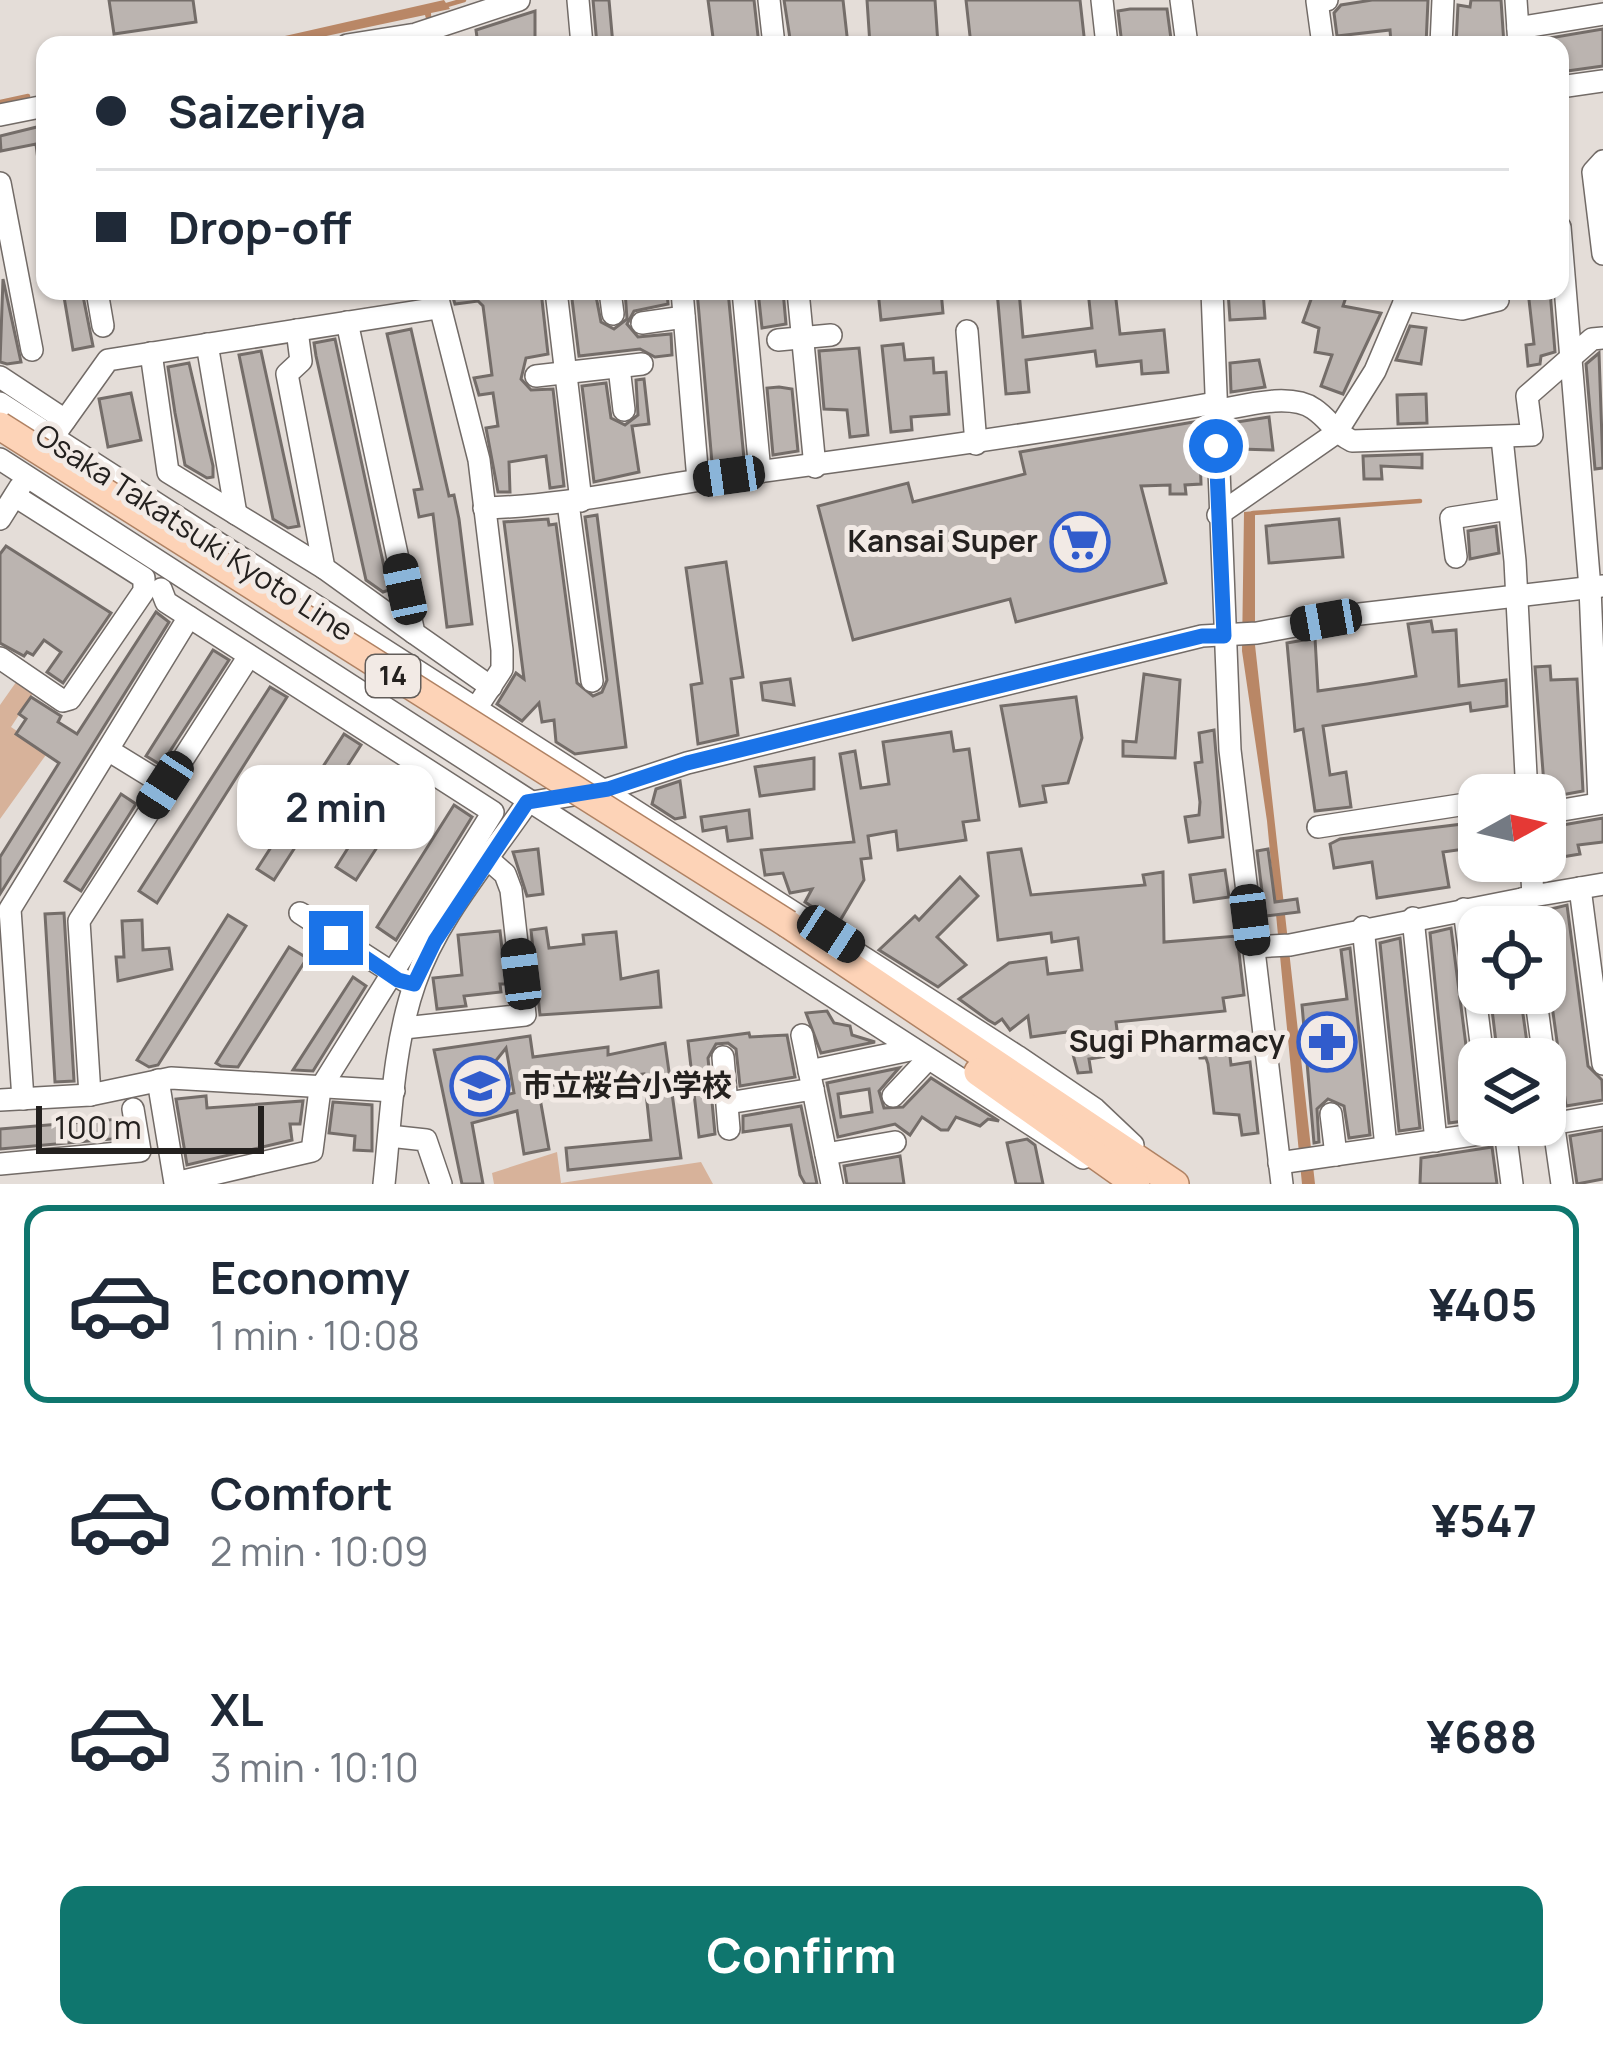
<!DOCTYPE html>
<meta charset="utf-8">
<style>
body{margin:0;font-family:Manrope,"Noto Sans JP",sans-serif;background:#f6f6f7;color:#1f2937;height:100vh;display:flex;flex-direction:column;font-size:45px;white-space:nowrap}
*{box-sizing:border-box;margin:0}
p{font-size:39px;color:#747a83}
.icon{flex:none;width:66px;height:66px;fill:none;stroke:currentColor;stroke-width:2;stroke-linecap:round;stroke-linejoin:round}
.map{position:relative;height:1184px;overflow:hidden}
.details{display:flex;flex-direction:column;background:#fff;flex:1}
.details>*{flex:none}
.guide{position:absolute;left:36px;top:36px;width:1533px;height:264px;border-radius:24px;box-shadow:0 3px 9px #0004;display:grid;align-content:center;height:264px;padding:0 60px;background:#fff}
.needle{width:78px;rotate:82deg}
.controls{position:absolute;left:1458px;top:774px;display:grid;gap:24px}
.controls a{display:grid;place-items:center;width:108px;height:108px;border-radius:24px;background:#fff;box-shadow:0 3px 9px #0004;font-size:60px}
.scale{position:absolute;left:36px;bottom:30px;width:228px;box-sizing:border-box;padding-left:12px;border:6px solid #24211f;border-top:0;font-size:33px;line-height:42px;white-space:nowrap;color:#24211f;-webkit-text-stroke:9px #f2eae5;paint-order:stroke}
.end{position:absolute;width:54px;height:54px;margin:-27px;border:15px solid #1a73e8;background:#fff;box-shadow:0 0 0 6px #fff}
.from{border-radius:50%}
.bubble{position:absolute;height:84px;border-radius:24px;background:#fff;box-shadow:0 3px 9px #0004;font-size:39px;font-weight:700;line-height:84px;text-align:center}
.car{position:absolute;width:36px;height:72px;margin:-36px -18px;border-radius:15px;box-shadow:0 0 9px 3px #0007;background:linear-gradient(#222 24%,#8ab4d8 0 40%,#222 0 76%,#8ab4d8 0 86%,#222 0)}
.guide b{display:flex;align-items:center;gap:42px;height:114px;font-size:45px}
.guide b+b{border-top:3px solid #e0e1e3}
.guide i{width:30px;height:30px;background:#1f2937}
ul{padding:21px 0 0;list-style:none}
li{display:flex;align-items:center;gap:36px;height:198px;margin:0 24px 18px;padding:0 36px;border:6px solid transparent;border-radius:24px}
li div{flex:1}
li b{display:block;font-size:45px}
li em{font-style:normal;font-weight:700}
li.selected{border-color:#0f766e}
li>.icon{width:108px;height:108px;stroke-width:1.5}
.cta{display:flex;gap:24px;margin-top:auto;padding:24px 60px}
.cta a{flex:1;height:138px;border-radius:24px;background:#0f766e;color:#fff;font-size:48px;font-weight:700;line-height:138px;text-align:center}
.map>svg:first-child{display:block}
</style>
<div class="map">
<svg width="1603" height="1184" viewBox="0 0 1603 1184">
<rect width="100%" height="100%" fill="#e4ddd8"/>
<!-- green -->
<g fill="#d7b29a">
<polygon points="19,678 36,689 11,727 48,752 0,819 0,705"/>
<polygon points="557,1152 561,1183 701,1162 713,1184 494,1184 492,1173"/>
</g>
<!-- water -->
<g fill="#b98766">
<polygon points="444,0 450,9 431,13 433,45 425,15 284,45 245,45"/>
<polygon points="1255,511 1255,645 1315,1184 1302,1184 1267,821 1242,651 1244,512"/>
</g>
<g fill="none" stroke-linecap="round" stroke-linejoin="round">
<!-- stream -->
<g stroke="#b98766" stroke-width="4.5">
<polyline points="447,5 464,0"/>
<polyline points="0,102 28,96"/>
<polyline points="1253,513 1420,501"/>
</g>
</g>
<!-- building -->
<g fill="#bbb4b0" stroke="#746d69" stroke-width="3" fill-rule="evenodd">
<polygon points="109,0 193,0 196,22 114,34"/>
<polygon points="593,0 609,0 613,45 597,45"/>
<polygon points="708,0 754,0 759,45 714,45"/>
<polygon points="784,0 843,0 848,45 791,45"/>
<polygon points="867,0 935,0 938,45 870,45"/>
<polygon points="966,0 1080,0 1085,45 971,45"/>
<polygon points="1372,0 1428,0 1426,45 1391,43 1390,30 1337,36 1334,13 1341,5"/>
<polygon points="1471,0 1501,0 1504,45 1456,45 1458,5 1470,7"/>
<polygon points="1130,9 1167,9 1171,39 1122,45 1118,11"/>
<polygon points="535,11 535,45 478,45 476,30"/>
<polygon points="1603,29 1603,66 1560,72 1560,45 1539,45 1538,40"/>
<polygon points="45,125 45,160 38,160 36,144 1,151 0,136"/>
<polygon points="3,279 21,362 7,364 0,362"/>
<polygon points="63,291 82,291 93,346 73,350"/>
<polygon points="451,291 541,291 548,354 526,358 521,379 531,390 553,389 564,486 550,488 546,456 509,462 510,492 498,492 486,428 498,426 493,393 479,395 474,378 492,375 483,306 478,301 455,304"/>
<polygon points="571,291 595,291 601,322 614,329 627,319 625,291 667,291 668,304 634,311 627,324 638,337 671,334 672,355 655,357 640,349 579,356"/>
<polygon points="697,291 728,291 744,459 712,463"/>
<polygon points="758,291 783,291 786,324 762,328"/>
<polygon points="878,291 941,291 943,313 881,320"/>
<polygon points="997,291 1019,291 1023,337 1092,328 1088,291 1115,291 1120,334 1164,330 1168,372 1142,374 1141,361 1097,366 1095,351 1026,360 1029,392 1006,394"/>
<polygon points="1228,291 1263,291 1265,318 1230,320"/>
<polygon points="1314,291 1348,291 1343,306 1381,313 1343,394 1321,386 1332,355 1315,352 1319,328 1303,322"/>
<polygon points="1528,291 1550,291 1555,352 1541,356 1540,364 1528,366 1526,345 1534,344"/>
<polygon points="1410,326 1426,328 1421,364 1396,360"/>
<polygon points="411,329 449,496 454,495 459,519 472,624 447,627 433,514 419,517 414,490 422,489 387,334"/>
<polygon points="335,339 389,590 383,592 366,580 316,356 314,343"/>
<polygon points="903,344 905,360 933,358 934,373 946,372 949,414 911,417 912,430 891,432 882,346"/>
<polygon points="859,348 868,435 850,437 847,410 824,409 819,351"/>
<polygon points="261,351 299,526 288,528 273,519 239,355"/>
<polygon points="1599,353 1603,468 1595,469 1586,364"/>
<polygon points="1259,360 1265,387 1231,392 1230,363"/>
<polygon points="189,363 213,466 213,477 207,478 185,465 175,413 168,367"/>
<polygon points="644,379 649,424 632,426 639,472 594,482 582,386 606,383 611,418 625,425 638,415 636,380"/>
<polygon points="779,387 792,389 798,451 773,455 767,388"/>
<polygon points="131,393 141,440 108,447 99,399"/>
<polygon points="1426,394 1427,423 1398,424 1397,395"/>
<polygon points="1269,417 1273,450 1240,449 1237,422"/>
<polygon points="1199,421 1201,484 1185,485 1186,494 1170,494 1170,485 1141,486 1166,583 1016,622 1010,599 853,640 818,506 908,483 913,502 1025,474 1020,452"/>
<polygon points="1422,454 1422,468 1381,466 1382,479 1364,479 1363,456"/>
<polygon points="597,515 626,747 575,754 556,742 554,720 542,722 539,703 522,721 497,704 516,673 524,679 504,522 548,519 549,525 556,524 577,683 593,696 602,692 607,680 585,517"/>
<polygon points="1339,519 1343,557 1269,563 1266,526"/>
<polygon points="1496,526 1499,553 1470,559 1468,531"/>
<polygon points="6,546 111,613 63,683 47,672 61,652 44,640 33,655 27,652 24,656 0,643 0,554"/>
<polygon points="726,562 743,677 731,679 738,735 698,744 691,685 702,683 686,568"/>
<polygon points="156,612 169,622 0,894 0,857 59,763 16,734 26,719 19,714 31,697 61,716 58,722 77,734"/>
<polygon points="1431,621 1433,632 1456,630 1459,686 1506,680 1507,706 1471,711 1470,703 1323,726 1330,775 1346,772 1351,807 1315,811 1303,729 1295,731 1287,643 1315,638 1318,691 1367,684 1416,676 1408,624"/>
<polygon points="213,650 229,660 161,765 146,756"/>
<polygon points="1550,666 1551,680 1577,679 1583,791 1545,798 1535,667"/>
<polygon points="1144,674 1180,680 1175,758 1123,756 1123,741 1136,742"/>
<polygon points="790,679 794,705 763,700 761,683"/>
<polygon points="270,687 287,697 157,903 139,891"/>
<polygon points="1076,697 1082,738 1068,783 1043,786 1046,802 1020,806 1001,706"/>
<polygon points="1214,730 1223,837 1189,842 1185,817 1199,815 1200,802 1195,763 1202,762 1199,733"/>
<polygon points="951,732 954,751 969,749 979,820 963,822 966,840 898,850 896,831 868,836 871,858 861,859 864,880 838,924 805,902 812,889 790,893 783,873 765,875 761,850 854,842 840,754 855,751 861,788 889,784 883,742"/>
<polygon points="344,734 361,745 274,880 257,869"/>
<polygon points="814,758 814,789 760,796 755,767"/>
<polygon points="398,769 419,782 356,880 336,867"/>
<polygon points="680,781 685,817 675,819 652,804 656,789"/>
<polygon points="121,794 136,804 81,891 65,881"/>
<polygon points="454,805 472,817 396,940 377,927"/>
<polygon points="749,810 752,838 728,841 726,827 703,831 701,817"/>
<polygon points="1603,818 1603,842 1578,845 1580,854 1556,858 1551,827"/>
<polygon points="1479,822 1479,847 1443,852 1449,887 1377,898 1372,862 1334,868 1330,844 1340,839"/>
<polygon points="538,849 543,894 527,896 513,852"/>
<polygon points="1021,849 1031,895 1145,885 1143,875 1163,872 1164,942 1237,936 1244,995 1223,998 1225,1011 1116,1022 1120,1054 1089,1059 1091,1072 1078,1073 1067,1032 1031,1037 1028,1016 1010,1030 1002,1019 995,1024 988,1020 959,999 1009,963 1046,958 1048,974 1082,970 1078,938 1052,942 1051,933 998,940 988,853"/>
<polygon points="1268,849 1275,902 1297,899 1299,912 1265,916 1257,851"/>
<polygon points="1225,870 1229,897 1194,902 1190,875"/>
<polygon points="960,877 978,896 937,937 966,965 938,987 879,950 915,916 919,920"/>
<polygon points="1567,905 1588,1066 1602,1080 1603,1100 1566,1106 1539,912"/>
<polygon points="64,913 74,1081 55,1082 45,914"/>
<polygon points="228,915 246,926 158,1065 149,1067 137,1060"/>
<polygon points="142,920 143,950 169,948 172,969 118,981 116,957 124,957 122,921"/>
<polygon points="546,928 549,948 584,944 583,935 616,932 621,979 658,971 661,1007 540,1015 531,930"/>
<polygon points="1451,928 1468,1061 1479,1073 1479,1119 1449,1123 1430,933"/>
<polygon points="500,931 506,984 500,984 501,992 464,996 466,1006 437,1009 433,978 462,975 458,935"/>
<polygon points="1400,938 1420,1128 1399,1131 1380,943"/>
<polygon points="289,947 307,958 238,1067 221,1066 216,1063"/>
<polygon points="1350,948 1370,1135 1349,1138 1344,1106 1328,1099 1317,1109 1319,1142 1314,1143 1302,1005 1347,999 1341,950"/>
<polygon points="353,977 366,986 313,1071 293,1070"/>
<polygon points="1490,993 1520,993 1529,1057 1498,1059"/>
<polygon points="827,1011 834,1023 850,1026 852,1035 875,1042 821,1053 806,1013"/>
<polygon points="749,1033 750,1037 787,1035 795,1077 740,1086 736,1049 728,1043 716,1044 708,1058 715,1134 699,1137 688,1041"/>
<path d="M530,1036L533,1057L608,1047V1055L665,1043L681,1158L568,1170L566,1148L651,1140L644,1074L538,1087L549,1149L524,1154L517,1111L472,1123L483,1184H462L434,1050ZM506,1048L514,1093L490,1099L486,1073Z"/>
<polygon points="1228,1040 1231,1065 1250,1062 1258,1133 1242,1135 1239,1115 1214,1113 1208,1064 1206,1058 1200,1058 1198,1044"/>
<path d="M899,1068L879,1091L884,1108L903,1107L931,1078L999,1121L988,1119L980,1126L956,1117L948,1130H941L922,1117L910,1135L895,1124L838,1137L827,1083ZM869,1089L872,1112L841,1117L838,1094Z"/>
<polygon points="206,1096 207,1108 303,1101 300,1124 290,1124 292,1140 187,1165 176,1099"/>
<polygon points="333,1102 372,1105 372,1151 354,1150 355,1136 329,1133"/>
<polygon points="801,1106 817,1184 805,1184 800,1175 791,1125 743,1132 743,1116"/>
<polygon points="119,1119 123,1138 0,1149 0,1129"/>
<polygon points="1603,1130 1603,1179 1577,1184 1570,1136"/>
<polygon points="1027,1139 1035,1145 1043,1184 1016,1184 1007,1143"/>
<polygon points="1492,1147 1497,1184 1420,1184 1421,1158"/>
<polygon points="900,1156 904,1184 847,1184 844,1166"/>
</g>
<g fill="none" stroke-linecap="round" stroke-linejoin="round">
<defs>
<g id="minor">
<polyline points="578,0 582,45"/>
<polyline points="769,0 774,45"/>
<polyline points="1102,0 1107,45"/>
<polyline points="1181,0 1187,45"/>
<polyline points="1516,0 1519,45"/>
<polyline points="1518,28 1603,14"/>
<polyline points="347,45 416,34 519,0"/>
<polyline points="1323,45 1317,1 1327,0"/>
<polyline points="1441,45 1443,0"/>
<polyline points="1560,87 1603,81"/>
<polyline points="0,115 45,106"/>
<polyline points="1603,161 1593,172 1603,254"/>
<polyline points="0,183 32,350"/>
<polyline points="1560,227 1590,588 1599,803"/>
<polyline points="97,291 103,326"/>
<polyline points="436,291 479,460 502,650 502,669 477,707"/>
<polyline points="556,291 581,501"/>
<polyline points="610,291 613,314"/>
<polyline points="682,291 698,480"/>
<polyline points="743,291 760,472"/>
<polyline points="798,291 815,467"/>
<polyline points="1212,291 1230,750 1282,1184"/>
<polyline points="1404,300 1462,309 1498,300"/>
<polyline points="347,322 414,633 491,687"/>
<polyline points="642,323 684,317"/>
<polyline points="297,330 301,361 287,374 324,568 414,633"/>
<polyline points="967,331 976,444"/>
<polyline points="778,340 831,335"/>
<polyline points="207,344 236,514"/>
<polyline points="151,353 168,472 324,568"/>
<polyline points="619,367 624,410"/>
<polyline points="536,376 642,364"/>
<polyline points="0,377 65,420"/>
<polyline points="0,403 1017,1056 1095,1109 1133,1145"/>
<path d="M1215,411C1243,406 1290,392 1314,409C1329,419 1335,433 1352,441L1532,435L1527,396L1592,339L1603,338"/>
<polyline points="53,437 108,360 438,308"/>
<polyline points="1502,438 1515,561 1527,795"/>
<polyline points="0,459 1083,1158"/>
<polyline points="568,503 592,681"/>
<path d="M484,508C567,506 646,487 728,476C891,454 1052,432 1215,403"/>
<polyline points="1218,515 1336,433 1375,371 1409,291"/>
<polyline points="0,519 20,487"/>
<polyline points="1456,557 1451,518 1509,509"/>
<polyline points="0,658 63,701 70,699 144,591 144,578 15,496"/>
<polyline points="108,750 165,785"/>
<polyline points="1545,813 1603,803"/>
<polyline points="1318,827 1479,802"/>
<polyline points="1580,888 1603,1064"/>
<polyline points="1533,896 1603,884"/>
<polyline points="1464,909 1483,1059"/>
<polyline points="300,913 405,981"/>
<polyline points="1413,918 1436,1141"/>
<polyline points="1363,927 1386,1147"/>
<polyline points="1526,927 1522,899 1533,896 1531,861"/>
<polyline points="1253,947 1290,945 1522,899"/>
<polyline points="1535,993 1544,1059"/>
<polyline points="404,1028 525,1015 511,890 505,874 489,860"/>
<polyline points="802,1035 832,1184"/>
<polyline points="723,1057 729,1129"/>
<polyline points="1545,1065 1562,1184"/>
<polyline points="809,1071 910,1050"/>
<polyline points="158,1080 175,1183 312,1151 320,1089 493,812 166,602 161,589"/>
<polyline points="90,1095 79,921 249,656"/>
<polyline points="893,1096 926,1061"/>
<polyline points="23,1099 10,909 189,617"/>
<polyline points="0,1100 90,1095 171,1078 394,1091"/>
<polyline points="728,1103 813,1089"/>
<polyline points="1331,1114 1336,1155"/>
<polyline points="1545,1125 1603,1115"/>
<polyline points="1505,1130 1512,1184"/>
<polyline points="389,1136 426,1140 441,1184"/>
<polyline points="826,1154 895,1142"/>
<polyline points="1279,1163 1543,1125"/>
<polyline points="0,1164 140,1151 133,1109"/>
<path d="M384,1184C391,1118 393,1046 415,983C437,918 489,859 527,803L608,789L687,763L1202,636L1257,633L1360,614L1603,586"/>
</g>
<g id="major">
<polyline points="788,924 1175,1184"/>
<polyline points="978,1072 1136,1184"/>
</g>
</defs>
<!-- minor casing -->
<use href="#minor" stroke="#726b67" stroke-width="24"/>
<!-- major casing -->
<use href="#major" stroke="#b08263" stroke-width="30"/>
<!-- minor -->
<use href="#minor" stroke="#fff" stroke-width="21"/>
<!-- major -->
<use href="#major" stroke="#fdd3b7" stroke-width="27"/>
<defs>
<polyline id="major-bridge" points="0,426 788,924"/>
</defs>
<!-- major-bridge casing -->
<use href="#major-bridge" stroke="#b08263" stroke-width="30" stroke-linecap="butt"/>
<!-- major-bridge -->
<use href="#major-bridge" stroke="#fdd3b7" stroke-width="27"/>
</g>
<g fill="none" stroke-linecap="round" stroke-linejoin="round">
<!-- route -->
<polyline stroke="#1a73e8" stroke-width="15" points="336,938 398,980 414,984 435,941 527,802 608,789 687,763 1202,636 1224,636 1216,446"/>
</g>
<!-- icons -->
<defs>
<symbol id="supermarket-ring" viewBox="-11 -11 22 22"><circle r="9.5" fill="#f2eae5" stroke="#315ccc" stroke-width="1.5"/><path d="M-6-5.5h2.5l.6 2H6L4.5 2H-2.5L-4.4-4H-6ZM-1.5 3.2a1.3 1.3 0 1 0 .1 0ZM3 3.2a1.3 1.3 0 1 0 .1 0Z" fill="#315ccc"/></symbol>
<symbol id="pharmacy-ring" viewBox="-11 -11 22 22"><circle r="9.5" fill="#f2eae5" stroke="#315ccc" stroke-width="1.5"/><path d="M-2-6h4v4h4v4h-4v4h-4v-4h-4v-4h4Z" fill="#315ccc"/></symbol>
<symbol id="school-ring" viewBox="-11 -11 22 22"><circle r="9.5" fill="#f2eae5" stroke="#315ccc" stroke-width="1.5"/><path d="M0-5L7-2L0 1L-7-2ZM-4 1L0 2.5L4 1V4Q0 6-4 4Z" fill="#315ccc"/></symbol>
</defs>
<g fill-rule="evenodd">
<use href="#supermarket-ring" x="1047" y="509" width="66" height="66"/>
<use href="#pharmacy-ring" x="1294" y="1009" width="66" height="66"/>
<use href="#school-ring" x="447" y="1053" width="66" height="66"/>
</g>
<g text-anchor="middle" stroke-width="10" stroke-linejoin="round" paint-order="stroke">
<!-- shield labels -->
<rect fill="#f2eae5" stroke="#625d5a" stroke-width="3" x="366" y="655" width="54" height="42" rx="9"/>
<g font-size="27" font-weight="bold" fill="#24211f">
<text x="393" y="685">14</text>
</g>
<!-- street labels -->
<g font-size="30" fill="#24211f" stroke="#f2eae5">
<text transform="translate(194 533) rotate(33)" y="10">Osaka Takatsuki Kyoto Line</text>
</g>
<!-- poi labels -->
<g font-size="30" font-weight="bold" fill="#24211f" stroke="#f2eae5" text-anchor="end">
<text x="1038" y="552">Kansai Super</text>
<text x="1285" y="1052">Sugi Pharmacy</text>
<text x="522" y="1096" text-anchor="start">市立桜台小学校</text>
</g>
</g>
</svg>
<div class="controls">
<a><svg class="needle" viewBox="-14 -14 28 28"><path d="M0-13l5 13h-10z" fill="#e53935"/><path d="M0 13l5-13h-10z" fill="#747a83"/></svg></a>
<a><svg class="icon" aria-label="locate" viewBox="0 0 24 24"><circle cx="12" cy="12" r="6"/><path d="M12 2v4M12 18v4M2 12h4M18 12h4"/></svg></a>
<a><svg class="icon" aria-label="layers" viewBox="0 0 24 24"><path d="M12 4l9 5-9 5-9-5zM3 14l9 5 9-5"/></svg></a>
</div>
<div class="scale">100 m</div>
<i class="end from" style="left:1216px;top:446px"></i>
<i class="end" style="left:336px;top:938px"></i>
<div class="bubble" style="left:237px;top:765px;width:198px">2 min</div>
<i class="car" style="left:729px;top:476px;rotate:262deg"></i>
<i class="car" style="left:405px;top:589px;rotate:348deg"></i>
<i class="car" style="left:1326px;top:620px;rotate:260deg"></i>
<i class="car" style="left:165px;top:785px;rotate:213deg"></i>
<i class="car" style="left:1250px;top:920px;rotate:173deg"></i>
<i class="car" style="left:831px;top:934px;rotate:123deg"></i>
<i class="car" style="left:521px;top:974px;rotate:353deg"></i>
<div class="guide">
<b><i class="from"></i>Saizeriya</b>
<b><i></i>Drop-off</b>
</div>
</div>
<section class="details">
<ul>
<li class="selected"><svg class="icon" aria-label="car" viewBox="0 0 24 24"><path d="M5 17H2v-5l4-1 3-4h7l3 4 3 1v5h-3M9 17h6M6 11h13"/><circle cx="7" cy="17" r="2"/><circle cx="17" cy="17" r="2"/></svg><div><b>Economy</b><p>1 min · 10:08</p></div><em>¥405</em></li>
<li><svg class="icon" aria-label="car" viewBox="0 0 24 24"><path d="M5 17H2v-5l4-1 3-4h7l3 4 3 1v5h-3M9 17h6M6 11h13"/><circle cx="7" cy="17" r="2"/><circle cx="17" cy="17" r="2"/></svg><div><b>Comfort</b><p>2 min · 10:09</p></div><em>¥547</em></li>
<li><svg class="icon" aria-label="car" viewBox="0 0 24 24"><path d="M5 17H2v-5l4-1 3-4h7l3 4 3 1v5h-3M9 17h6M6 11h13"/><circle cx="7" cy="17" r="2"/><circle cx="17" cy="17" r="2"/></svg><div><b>XL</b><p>3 min · 10:10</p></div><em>¥688</em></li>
</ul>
<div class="cta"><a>Confirm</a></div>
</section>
